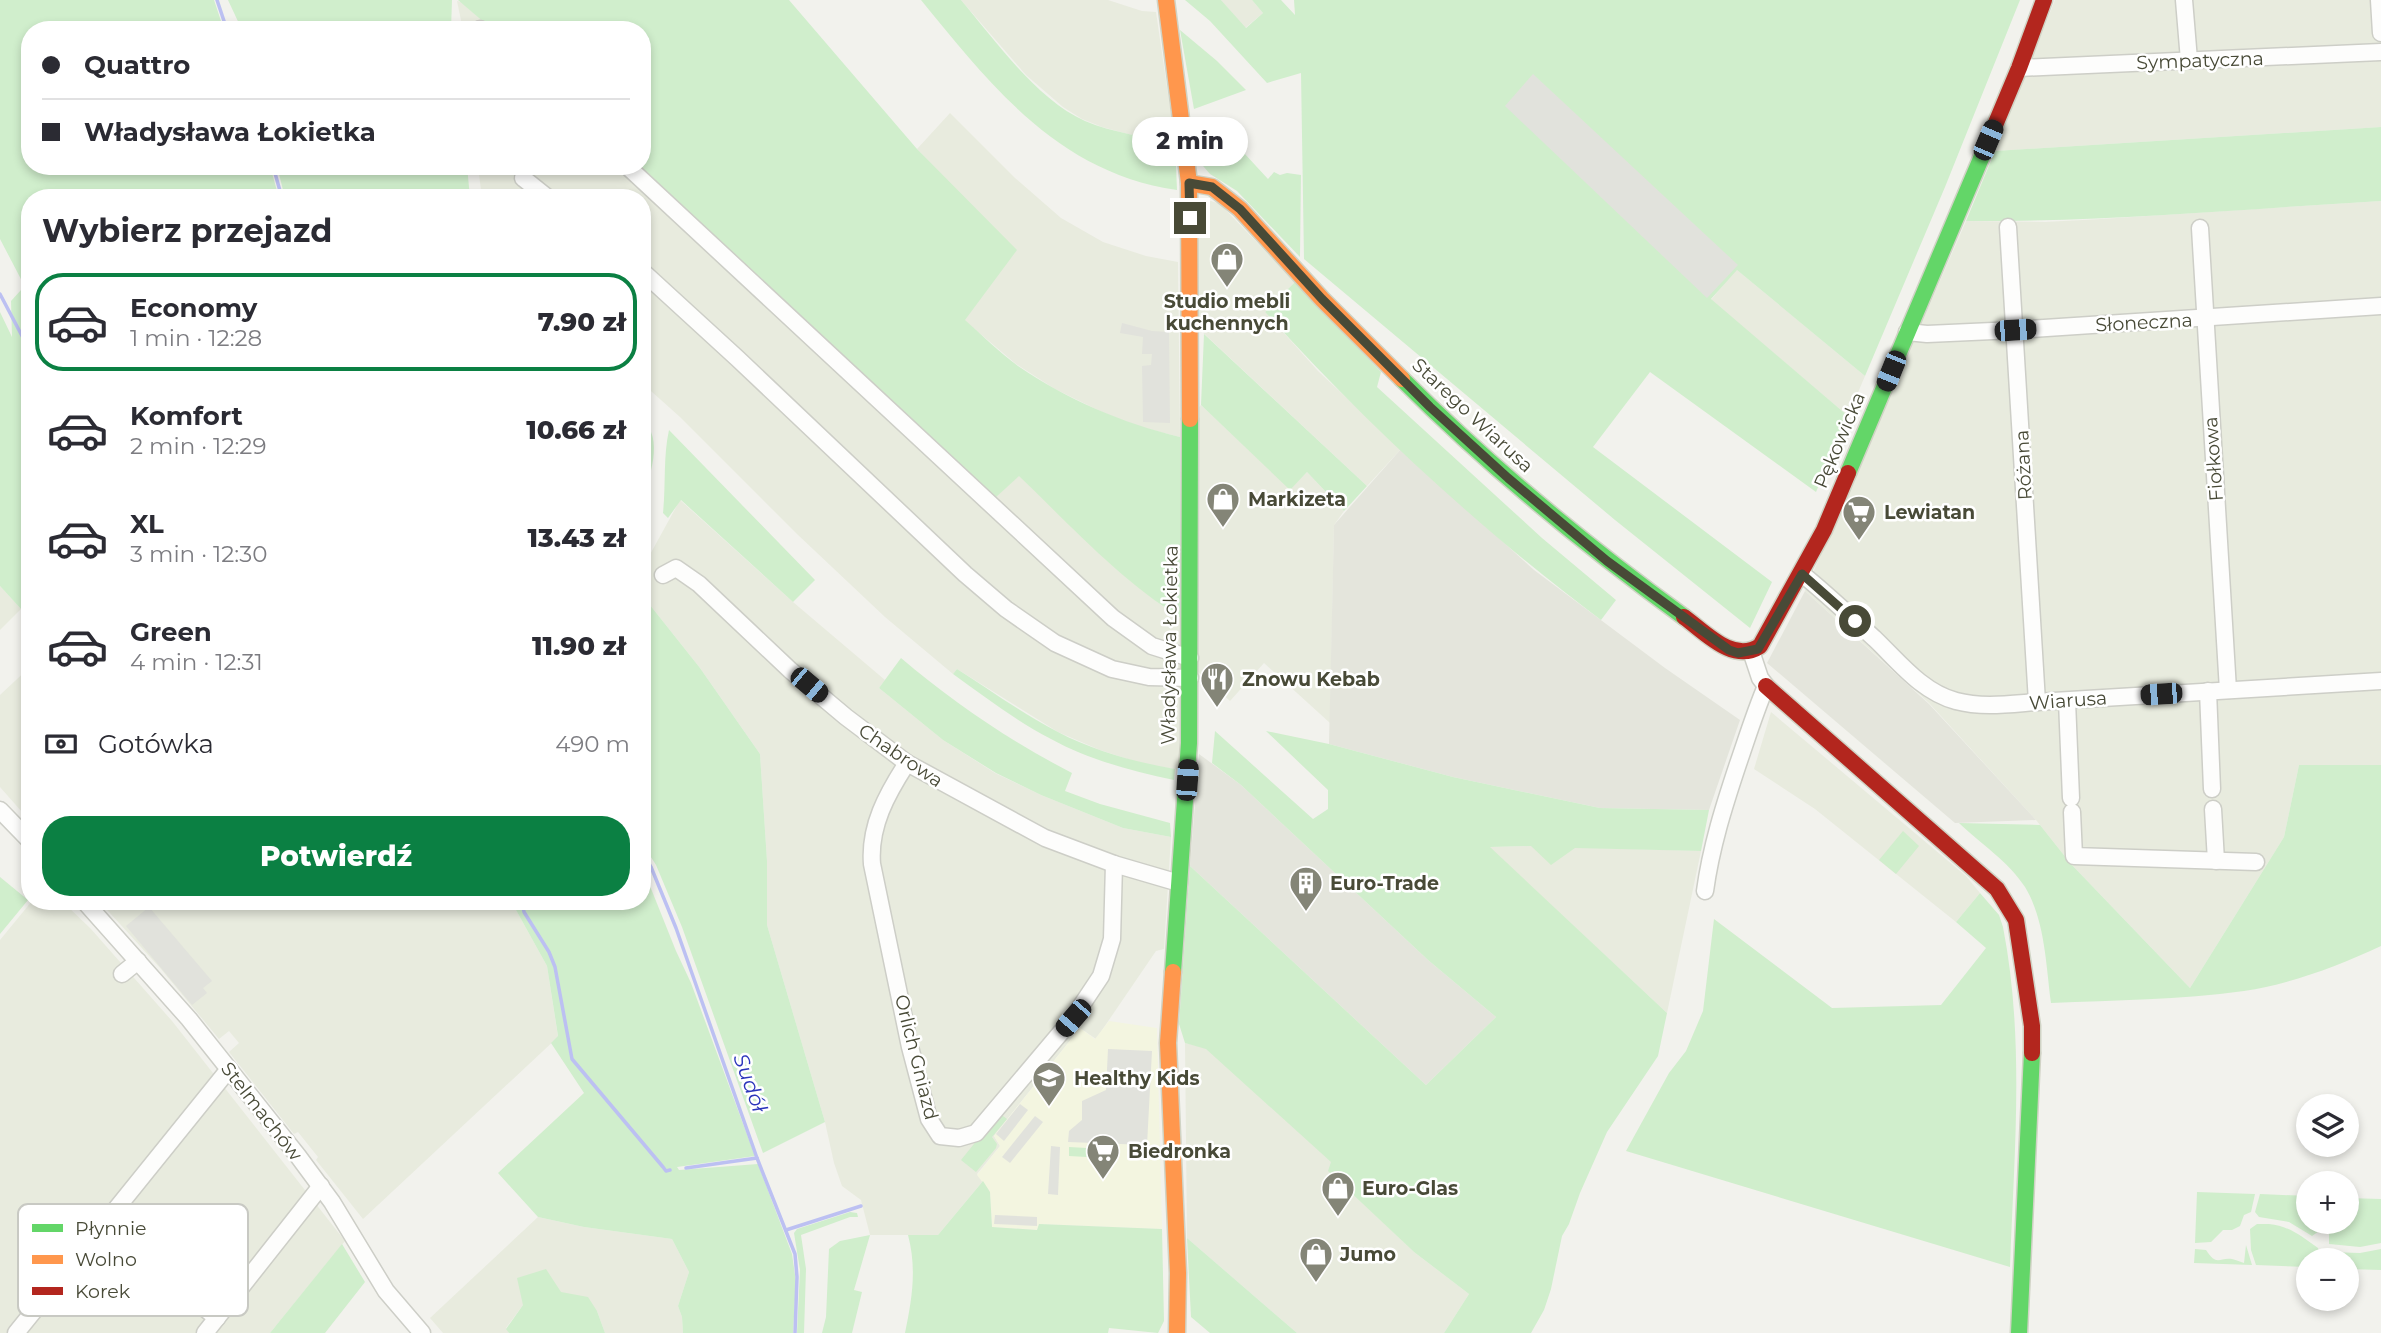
<!DOCTYPE html>
<html lang="pl">
<meta charset="utf-8">
<style>
body{margin:0;font-family:Montserrat,sans-serif;background:#f7f7f7;color:#2b2b33;height:100vh;display:flex;flex-direction:column;font-size:26px;white-space:nowrap}
*{box-sizing:border-box;margin:0}
p{font-size:23px;color:#7c7c81}
.icon{flex:none;width:38px;height:38px;fill:none;stroke:currentColor;stroke-width:2;stroke-linecap:round;stroke-linejoin:round}
.map{position:relative;flex:1;overflow:hidden}
.details{position:absolute;left:21px;top:189px;width:630px;height:721px;display:flex;flex-direction:column;background:#fff;border-radius:28px;box-shadow:0 4px 10px #0003}
.details>*{flex:none}
.hud{position:absolute;left:21px;top:21px;width:630px;height:154px;border-radius:28px;box-shadow:0 4px 10px #0003;display:grid;align-content:center;height:154px;padding:0 21px;background:#fff}
.tools{position:absolute;left:2296px;top:1094px;display:grid;gap:14px}
.tools a{display:grid;place-items:center;width:63px;height:63px;border-radius:50%;background:#fff;box-shadow:0 4px 10px #0003;font-size:35px}
.end{position:absolute;width:32px;height:32px;margin:-16px;border:9px solid #484a37;background:#fff;box-shadow:0 0 0 4px #fff}
.from{border-radius:50%}
.bubble{position:absolute;height:49px;border-radius:24px;background:#fff;box-shadow:0 4px 10px #0003;font-size:23px;font-weight:800;line-height:49px;text-align:center}
.car{position:absolute;width:21px;height:42px;margin:-21px -10px;border-radius:9px;box-shadow:0 0 5px 2px #0007;background:linear-gradient(#222 24%,#8ab4d8 0 40%,#222 0 76%,#8ab4d8 0 86%,#222 0)}
.hud b{display:flex;align-items:center;gap:24px;height:66px;font-size:26px}
.hud b+b{border-top:2px solid #e1e1e2}
.hud i{width:18px;height:18px;background:#2b2b33}
ul{padding:0;list-style:none}
li{display:flex;align-items:center;gap:21px;height:98px;margin:0 14px 10px;padding:0 7px;border:4px solid transparent;border-radius:28px}
li div{flex:1}
li b{display:block;font-size:26px}
li em{font-style:normal;font-weight:800}
li.active{border-color:#0b8043}
li>.icon{width:63px;height:63px;stroke-width:1.5}
h2{padding:0 21px;font-size:32px;line-height:84px}
.pay{display:flex;align-items:center;gap:18px;height:77px;padding:0 21px;font-size:26px}
.pay p{margin-inline-start:auto}
.action{display:flex;gap:14px;margin-top:auto;padding:14px 21px}
.action a{flex:1;height:80px;border-radius:28px;background:#0b8043;color:#fff;font-size:28px;font-weight:800;line-height:80px;text-align:center}
.map>svg:first-child{display:block}
</style>
<div class="map">
<svg width="2381" height="1333" viewBox="0 0 2381 1333">
<rect width="100%" height="100%" fill="#f2f2ed"/>
<!-- residential -->
<g fill="#e8ebde">
<polygon points="961,0 1108,0 1142,11 1156,12 1175,142 1128,134 1102,127 1082,119 1063,107 1026,75"/>
<polygon points="1221,0 1252,0 1263,13 1245,28"/>
<polygon points="2055,0 2381,0 2381,127 1995,151"/>
<polygon points="457,1 461,2 493,30 463,30"/>
<polygon points="950,113 1015,178 1061,218 1103,242 1146,256 1178,262 1180,437 1144,428 1106,414 1055,389 1016,364 964,320 943,177 917,149"/>
<polygon points="478,166 639,166 995,498 1019,475 1113,566 1161,605 1181,618 1179,770 1140,763 1100,750 1058,732 957,669 953,674 885,617 797,534 680,417 642,383 642,198 482,198"/>
<polygon points="1211,201 1220,204 1295,282 1265,312 1318,371 1401,449 1367,486 1198,328 1198,212 1203,202"/>
<polygon points="2381,201 2381,765 2299,765 2284,837 2190,988 2071,864 2036,820 1929,703 1805,591 1966,221 2045,222 2101,219"/>
<polygon points="1736,269 1865,376 1848,416 1711,300"/>
<polygon points="1201,405 1290,489 1307,472 1344,511 1334,525 1330,723 1264,663 1230,701 1196,670 1198,408"/>
<polygon points="680,500 793,602 885,680 879,688 943,740 995,773 1041,795 1123,828 1171,837 1164,949 1156,951 1096,1039 1080,1028 1008,1118 994,1136 1000,1146 977,1174 983,1181 938,1235 870,1235 861,1200 842,1186 834,1163 825,1122 767,925 767,861 760,754 700,668 642,595 642,569"/>
<polygon points="0,586 21,609 0,630"/>
<polygon points="30,667 30,821 0,787 0,695"/>
<polygon points="1771,712 1966,876 1980,893 1956,922 1815,809 1754,769"/>
<polygon points="1531,846 1701,851 1667,1013 1489,847"/>
<polygon points="32,901 62,901 91,929 172,1021 345,1241 270,1333 0,1333 0,940"/>
<polygon points="99,901 513,901 516,910 547,966 558,1037 363,1219 316,1160 318,1157 298,1132 294,1134 229,1052 239,1043 229,1031 219,1039 161,969"/>
<polygon points="1185,1043 1206,1048 1332,1162 1329,1171 1414,1252 1469,1294 1444,1333 1297,1333 1187,1238"/>
<polygon points="538,1217 584,1227 672,1239 689,1272 678,1306 682,1317 683,1333 605,1333 597,1311 523,1305 506,1328 509,1333 443,1333 430,1318"/>
</g>
<!-- commercial -->
<polygon fill="#f3f5e0" points="1109,1021 1157,1028 1162,1229 1039,1224 1037,1230 992,1227 990,1192 977,1175 1000,1146 994,1136 1080,1028 1095,1039"/>
<!-- industrial -->
<g fill="#e4e5dc">
<polygon points="1401,449 1534,570 1665,668 1740,720 1709,810 1600,808 1453,777 1329,744 1334,525"/>
<polygon points="1805,591 1929,704 2036,820 1955,823 1767,663"/>
<polygon points="1199,754 1241,785 1428,960 1496,1017 1426,1085 1190,866"/>
</g>
<!-- green -->
<g fill="#d0eecc">
<polygon points="0,0 214,0 224,30 30,30 30,166 270,166 279,198 30,198 30,601 21,609 0,586 0,312 12,337 11,301 21,290 23,283 0,239"/>
<polygon points="228,0 452,0 451,30 242,30"/>
<path d="M458,0H789L917,149L1017,250L965,320C982,335 999,352 1018,366C1068,400 1122,423 1180,437L1181,618C1120,580 1070,525 1019,476L994,499L639,166H642V30H493Z"/>
<path d="M921,0H961C995,40 1036,99 1085,121C1114,133 1145,137 1175,142L1177,190C1059,173 992,87 921,0Z"/>
<polygon points="1185,0 1221,0 1246,28 1263,13 1252,0 1281,0 1295,15 1294,0 2020,0 1945,187 1865,376 1737,270 1711,299 1848,416 1816,492 1650,372 1593,447 1772,582 1750,628 1615,520 1304,259 1301,73 1267,83 1210,21"/>
<polygon points="1180,30 1217,61 1246,90 1194,109"/>
<polygon points="1212,126 1232,140 1268,179 1274,172 1280,175 1287,173 1301,175 1300,257 1237,191 1210,174 1197,159 1194,132"/>
<path d="M2381,127V201C2243,209 2104,222 1966,221L1995,151Z"/>
<polygon points="277,166 467,166 470,198 285,198"/>
<path d="M1295,282L1381,372L1377,387L1542,538L1616,600L1601,620C1482,531 1365,423 1265,312Z"/>
<polygon points="1204,334 1367,486 1344,511 1307,472 1290,490 1201,405"/>
<path d="M642,420C665,438 649,478 642,501Z"/>
<path d="M669,430L815,580L793,602L681,500L668,518L663,513C666,485 663,457 669,430Z"/>
<polygon points="642,595 700,668 760,754 767,861 767,925 825,1122 763,1153 682,927 656,865 642,843"/>
<path d="M901,658C954,703 1010,741 1072,773L1065,791L1100,804L1170,823L1171,837L1123,828L1041,795L996,773L943,740L879,688Z"/>
<path d="M957,669C990,690 1023,714 1058,732C1094,751 1135,762 1175,769L1174,780C1132,771 1089,760 1051,739C1016,721 985,697 953,674Z"/>
<polygon points="1215,731 1313,819 1328,809 1328,790 1266,731 1329,744 1453,777 1600,808 1709,810 1701,851 1575,848 1551,865 1531,846 1490,847 1667,1013 1658,1056 1607,1132 1580,1193 1569,1224 1562,1236 1551,1289 1544,1310 1531,1333 1444,1333 1469,1294 1414,1252 1328,1171 1331,1162 1206,1049 1185,1043 1179,1024 1190,866 1426,1085 1496,1017 1428,960 1241,785 1212,763"/>
<path d="M2299,765H2381V946C2338,966 2291,984 2244,991C2180,1000 2115,1000 2051,1003C2046,965 2045,920 2025,887C2009,862 1980,843 1959,823L2040,825L2071,864L2190,988L2284,837Z"/>
<polygon points="1903,831 1919,846 1896,874 1879,860"/>
<polygon points="642,866 676,951 691,983 755,1156 677,1167 679,1170 758,1164 792,1254 796,1282 793,1333 683,1333 682,1317 678,1306 689,1272 672,1239 584,1227 538,1217 498,1173 584,1093 551,1043 558,1036 547,966 516,910 513,901 642,901"/>
<polygon points="0,877 28,900 0,934"/>
<path d="M1980,893L1999,915L2003,927C2025,1040 2014,1154 2010,1267L1626,1151L1669,1073L1686,1051L1703,1011L1714,919L1832,1008L1941,1005L1986,948L1956,922Z"/>
<polygon points="999,1113 1007,1119 992,1137 997,1144 996,1148 976,1172 961,1160"/>
<polygon points="1069,1147 1104,1149 1104,1158 1069,1156"/>
<path d="M983,1181L990,1192L992,1227L1037,1230L1039,1224L1162,1229L1164,1321L1158,1333L1109,1328L1108,1333H905C912,1299 917,1269 908,1235H938Z"/>
<polygon points="2197,1192 2255,1194 2251,1212 2244,1215 2240,1226 2232,1230 2223,1230 2211,1242 2195,1243"/>
<polygon points="2260,1194 2308,1196 2308,1222 2322,1222 2322,1229 2312,1236 2289,1222 2259,1217 2255,1212"/>
<polygon points="2347,1198 2381,1199 2381,1243 2360,1247 2329,1244 2329,1222 2347,1222"/>
<polygon points="850,1212 857,1213 858,1217 850,1217 801,1235 806,1269 804,1333 797,1333 800,1270 794,1233 797,1229"/>
<path d="M2269,1224C2290,1226 2302,1237 2318,1248L2321,1260H2308V1267L2256,1265L2251,1250L2250,1229L2257,1224Z"/>
<polygon points="870,1235 854,1290 862,1292 852,1333 822,1333 826,1317 829,1249 840,1241"/>
<polygon points="1187,1238 1297,1333 1210,1333 1191,1317"/>
<polygon points="342,1244 365,1282 325,1333 270,1333"/>
<path d="M2246,1245L2252,1265L2194,1263L2195,1249L2206,1250C2217,1267 2219,1257 2232,1259C2237,1260 2240,1262 2244,1263Z"/>
<polygon points="2381,1249 2381,1270 2347,1269 2347,1260 2327,1260 2328,1252 2360,1253"/>
<polygon points="546,1269 561,1292 588,1297 597,1311 605,1333 509,1333 506,1329 523,1305 517,1278"/>
</g>
<!-- parking -->
<g fill="#e1e2dc">
<polygon points="1533,74 1738,265 1707,298 1505,106"/>
<polygon points="1122,323 1152,331 1169,332 1170,423 1143,422 1142,366 1151,365 1152,354 1142,354 1143,337 1120,333"/>
<polygon points="149,907 212,981 203,988 207,993 192,1005 126,926"/>
<polygon points="1108,1049 1152,1051 1147,1145 1068,1142 1069,1131 1082,1120 1082,1101 1106,1090"/>
<polygon points="1020,1104 1028,1110 1004,1141 996,1134"/>
<polygon points="1035,1116 1043,1122 1010,1163 1002,1157"/>
<polygon points="1051,1146 1060,1147 1058,1195 1048,1194"/>
<polygon points="995,1215 1037,1217 1037,1226 994,1224"/>
</g>
<g fill="none" stroke-linecap="round" stroke-linejoin="round">
<!-- stream -->
<g stroke="#bcc0f2" stroke-width="3.5">
<polyline points="217,0 227,30"/>
<polyline points="273,166 282,198"/>
<polyline points="0,294 30,351"/>
<polyline points="642,851 651,867 676,928 757,1158 795,1254 797,1277 795,1333"/>
<polyline points="522,901 524,912 549,952 555,967 572,1059 663,1167 666,1171 670,1170"/>
<polyline points="686,1168 757,1158"/>
<polyline points="786,1230 861,1206"/>
</g>
<defs>
<g id="street">
<polyline points="2184,0 2189,60"/>
<polyline points="2379,0 2381,33"/>
<polyline points="480,29 480,30"/>
<polyline points="2019,68 2381,52"/>
<polyline points="627,166 1113,618 1152,646 1190,658"/>
<polyline points="523,178 548,198"/>
<polyline points="2008,227 2037,702"/>
<polyline points="2200,228 2228,690"/>
<polyline points="642,271 737,358 965,574 1006,609 1055,643 1112,669 1149,677 1190,678"/>
<polyline points="1907,332 1927,334 2015,330 2381,306"/>
<path d="M1802,574C1827,594 1851,617 1875,639C1899,662 1922,692 1956,701C1982,708 2010,704 2037,702L2381,681"/>
<polyline points="663,575 676,568 699,584 790,670 846,717 907,763 1045,838 1114,864 1179,883"/>
<polyline points="2208,691 2212,789"/>
<polyline points="2067,701 2071,798"/>
<path d="M907,763C887,794 869,826 872,864L910,1047L929,1119L940,1136L959,1138L976,1133L1073,1018L1101,976L1112,939L1114,864"/>
<polyline points="2213,809 2216,861"/>
<polyline points="0,810 30,841"/>
<polyline points="2072,812 2074,856 2256,862"/>
<path d="M1705,891C1711,847 1724,806 1738,764C1747,738 1755,712 1766,686L1760,678L1751,651"/>
<polyline points="84,901 189,1019 298,1156 332,1202 386,1291 422,1333"/>
<polyline points="122,974 138,961"/>
<polyline points="101,1227 217,1318"/>
<polyline points="16,1333 229,1069"/>
<polyline points="205,1333 321,1186"/>
</g>
<g id="fast">
<path d="M1402,379C1489,466 1585,545 1684,617"/>
<polyline points="1848,473 1985,149"/>
<polyline points="1173,972 1189,743 1190,419"/>
<polyline points="2019,1333 2032,1053"/>
</g>
<g id="slow">
<polyline points="1166,0 1189,183 1190,419"/>
<polyline points="1189,183 1212,187 1240,209 1322,299 1402,379"/>
<polyline points="1173,972 1168,1043 1178,1273 1177,1333"/>
</g>
<g id="jam">
<polyline points="1985,149 2019,68 2044,0"/>
<path d="M1684,617C1705,632 1733,664 1760,646L1824,530L1848,473"/>
<polyline points="1766,686 1997,889 2016,920 2032,1026 2032,1053"/>
</g>
</defs>
<!-- street casing -->
<use href="#street" stroke="#cdcec7" stroke-width="19"/>
<!-- fast casing -->
<use href="#fast" stroke="#d0d3c5" stroke-width="19"/>
<!-- slow casing -->
<use href="#slow" stroke="#d0d3c5" stroke-width="19"/>
<!-- jam casing -->
<use href="#jam" stroke="#d0d3c5" stroke-width="19"/>
<!-- street -->
<use href="#street" stroke="#fdfdfc" stroke-width="16"/>
<!-- fast -->
<use href="#fast" stroke="#63d668" stroke-width="16"/>
<!-- slow -->
<use href="#slow" stroke="#ff974d" stroke-width="16"/>
<!-- jam -->
<use href="#jam" stroke="#b3261e" stroke-width="16"/>
</g>
<g fill="none" stroke-linecap="round" stroke-linejoin="round">
<!-- route -->
<polyline stroke="#484a37" stroke-width="9" points="1190,218 1189,183 1212,187 1240,209 1322,299 1430,407 1508,478 1607,561 1729,650 1738,653 1758,649 1802,574 1855,621"/>
</g>
<!-- icons -->
<defs>
<symbol id="shop-pin" viewBox="-11 -11 22 30"><path d="M0 17L-7.5 6A9.5 9.5 0 1 1 7.5 6Z" fill="#848577" stroke="#fff"/><path d="M-5-2.5h2.3a2.7 3.5 0 0 1 5.4 0H5L5.5 6h-11ZM-1.5-2.5h3a1.5 2.3 0 0 0-3 0Z" fill="#fff"/></symbol>
<symbol id="supermarket-pin" viewBox="-11 -11 22 30"><path d="M0 17L-7.5 6A9.5 9.5 0 1 1 7.5 6Z" fill="#848577" stroke="#fff"/><path d="M-6-5.5h2.5l.6 2H6L4.5 2H-2.5L-4.4-4H-6ZM-1.5 3.2a1.3 1.3 0 1 0 .1 0ZM3 3.2a1.3 1.3 0 1 0 .1 0Z" fill="#fff"/></symbol>
<symbol id="restaurant-pin" viewBox="-11 -11 22 30"><path d="M0 17L-7.5 6A9.5 9.5 0 1 1 7.5 6Z" fill="#848577" stroke="#fff"/><path d="M-5-6h1v4h1v-4h1v4h1v-4h1v5L-1.5 .5V6h-2V.5L-5-1ZM5-6V6H3V1.5H1.5Q1.5-4 5-6Z" fill="#fff"/></symbol>
<symbol id="building-pin" viewBox="-11 -11 22 30"><path d="M0 17L-7.5 6A9.5 9.5 0 1 1 7.5 6Z" fill="#848577" stroke="#fff"/><path d="M-4-6H4V6H1V3H-1V6H-4ZM-2.5-4.3h1.7v1.8h-1.7ZM.8-4.3h1.7v1.8H.8ZM-2.5-1h1.7V.8h-1.7ZM.8-1h1.7V.8H.8Z" fill="#fff"/></symbol>
<symbol id="school-pin" viewBox="-11 -11 22 30"><path d="M0 17L-7.5 6A9.5 9.5 0 1 1 7.5 6Z" fill="#848577" stroke="#fff"/><path d="M0-5L7-2L0 1L-7-2ZM-4 1L0 2.5L4 1V4Q0 6-4 4Z" fill="#fff"/></symbol>
</defs>
<g fill-rule="evenodd">
<use href="#shop-pin" x="1208" y="240" width="38" height="52"/>
<use href="#shop-pin" x="1204" y="480" width="38" height="52"/>
<use href="#supermarket-pin" x="1840" y="493" width="38" height="52"/>
<use href="#restaurant-pin" x="1198" y="660" width="38" height="52"/>
<use href="#building-pin" x="1287" y="864" width="38" height="52"/>
<use href="#school-pin" x="1030" y="1059" width="38" height="52"/>
<use href="#supermarket-pin" x="1084" y="1132" width="38" height="52"/>
<use href="#shop-pin" x="1319" y="1169" width="38" height="52"/>
<use href="#shop-pin" x="1297" y="1235" width="38" height="52"/>
</g>
<g text-anchor="middle" stroke-width="5" stroke-linejoin="round" paint-order="stroke">
<!-- street labels -->
<g font-size="19" fill="#484a37" stroke="#fff">
<text transform="translate(2200 60) rotate(-2)" y="7">Sympatyczna</text>
<text transform="translate(2144 322) rotate(-3)" y="7">Słoneczna</text>
<text transform="translate(1473 415) rotate(43)" y="7">Starego Wiarusa</text>
<text transform="translate(1839 440) rotate(-67)" y="7">Pękowicka</text>
<text transform="translate(2213 459) rotate(-94)" y="7">Fiołkowa</text>
<text transform="translate(2023 465) rotate(-93)" y="7">Różana</text>
<text transform="translate(1169 645) rotate(-89)" y="7">Władysława Łokietka</text>
<text transform="translate(2068 700) rotate(-4)" y="7">Wiarusa</text>
<text transform="translate(901 755) rotate(34)" y="7">Chabrowa</text>
<text transform="translate(917 1057) rotate(76)" y="7">Orlich Gniazd</text>
<text transform="translate(262 1111) rotate(52)" y="7">Stelmachów</text>
</g>
<!-- poi labels -->
<g font-size="19" font-weight="bold" fill="#484a37" stroke="#fff" text-anchor="start">
<text x="1227" y="308" text-anchor="middle">Studio mebli<tspan x="1227" dy="22">kuchennych</tspan></text>
<text x="1248" y="506">Markizeta</text>
<text x="1884" y="519">Lewiatan</text>
<text x="1242" y="686">Znowu Kebab</text>
<text x="1330" y="890">Euro-Trade</text>
<text x="1074" y="1085">Healthy Kids</text>
<text x="1128" y="1158">Biedronka</text>
<text x="1362" y="1195">Euro-Glas</text>
<text x="1340" y="1261">Jumo</text>
</g>
<!-- water labels -->
<g font-size="21" font-style="italic" fill="#2b35bb" stroke="#fff">
<text transform="translate(750 1083) rotate(70)" y="7">Sudół</text>
</g>
</g>
<!-- legend -->
<rect x="18" y="1204" width="230" height="112" rx="10" fill="#fff" stroke="#c8c9c3" stroke-width="2"/>
<rect x="32" y="1224" width="31" height="8" fill="#63d668"/>
<rect x="32" y="1255" width="31" height="9" fill="#ff974d"/>
<rect x="32" y="1287" width="31" height="8" fill="#b3261e"/>
<g font-size="19" fill="#484a37">
<text x="75" y="1235">Płynnie</text>
<text x="75" y="1266">Wolno</text>
<text x="75" y="1298">Korek</text>
</g>
</svg>
<div class="tools">
<a><svg class="icon" aria-label="layers" viewBox="0 0 24 24"><path d="M12 4l9 5-9 5-9-5zM3 14l9 5 9-5"/></svg></a>
<a>+</a>
<a>−</a>
</div>
<i class="end from" style="left:1855px;top:621px"></i>
<i class="end" style="left:1190px;top:218px"></i>
<div class="bubble" style="left:1132px;top:117px;width:116px">2 min</div>
<i class="car" style="left:1988px;top:140px;rotate:23deg"></i>
<i class="car" style="left:2015px;top:330px;rotate:86deg"></i>
<i class="car" style="left:1891px;top:371px;rotate:202deg"></i>
<i class="car" style="left:809px;top:685px;rotate:130deg"></i>
<i class="car" style="left:2161px;top:694px;rotate:266deg"></i>
<i class="car" style="left:1187px;top:780px;rotate:4deg"></i>
<i class="car" style="left:1073px;top:1018px;rotate:221deg"></i>
<div class="hud">
<b><i class="from"></i>Quattro</b>
<b><i></i>Władysława Łokietka</b>
</div>
<section class="details">
<h2>Wybierz przejazd</h2>
<ul>
<li class="active"><svg class="icon" aria-label="car" viewBox="0 0 24 24"><path d="M5 17H2v-5l4-1 3-4h7l3 4 3 1v5h-3M9 17h6M6 11h13"/><circle cx="7" cy="17" r="2"/><circle cx="17" cy="17" r="2"/></svg><div><b>Economy</b><p>1 min · 12:28</p></div><em>7.90 zł</em></li>
<li><svg class="icon" aria-label="car" viewBox="0 0 24 24"><path d="M5 17H2v-5l4-1 3-4h7l3 4 3 1v5h-3M9 17h6M6 11h13"/><circle cx="7" cy="17" r="2"/><circle cx="17" cy="17" r="2"/></svg><div><b>Komfort</b><p>2 min · 12:29</p></div><em>10.66 zł</em></li>
<li><svg class="icon" aria-label="car" viewBox="0 0 24 24"><path d="M5 17H2v-5l4-1 3-4h7l3 4 3 1v5h-3M9 17h6M6 11h13"/><circle cx="7" cy="17" r="2"/><circle cx="17" cy="17" r="2"/></svg><div><b>XL</b><p>3 min · 12:30</p></div><em>13.43 zł</em></li>
<li><svg class="icon" aria-label="car" viewBox="0 0 24 24"><path d="M5 17H2v-5l4-1 3-4h7l3 4 3 1v5h-3M9 17h6M6 11h13"/><circle cx="7" cy="17" r="2"/><circle cx="17" cy="17" r="2"/></svg><div><b>Green</b><p>4 min · 12:31</p></div><em>11.90 zł</em></li>
</ul>
<div class="pay"><svg class="icon" aria-label="cash" viewBox="0 0 24 24"><path d="M3 7h18v10H3z"/><circle cx="12" cy="12" r="2"/></svg>Gotówka<p>490 m</p></div>
<div class="action"><a>Potwierdź</a></div>
</section>
</div>
